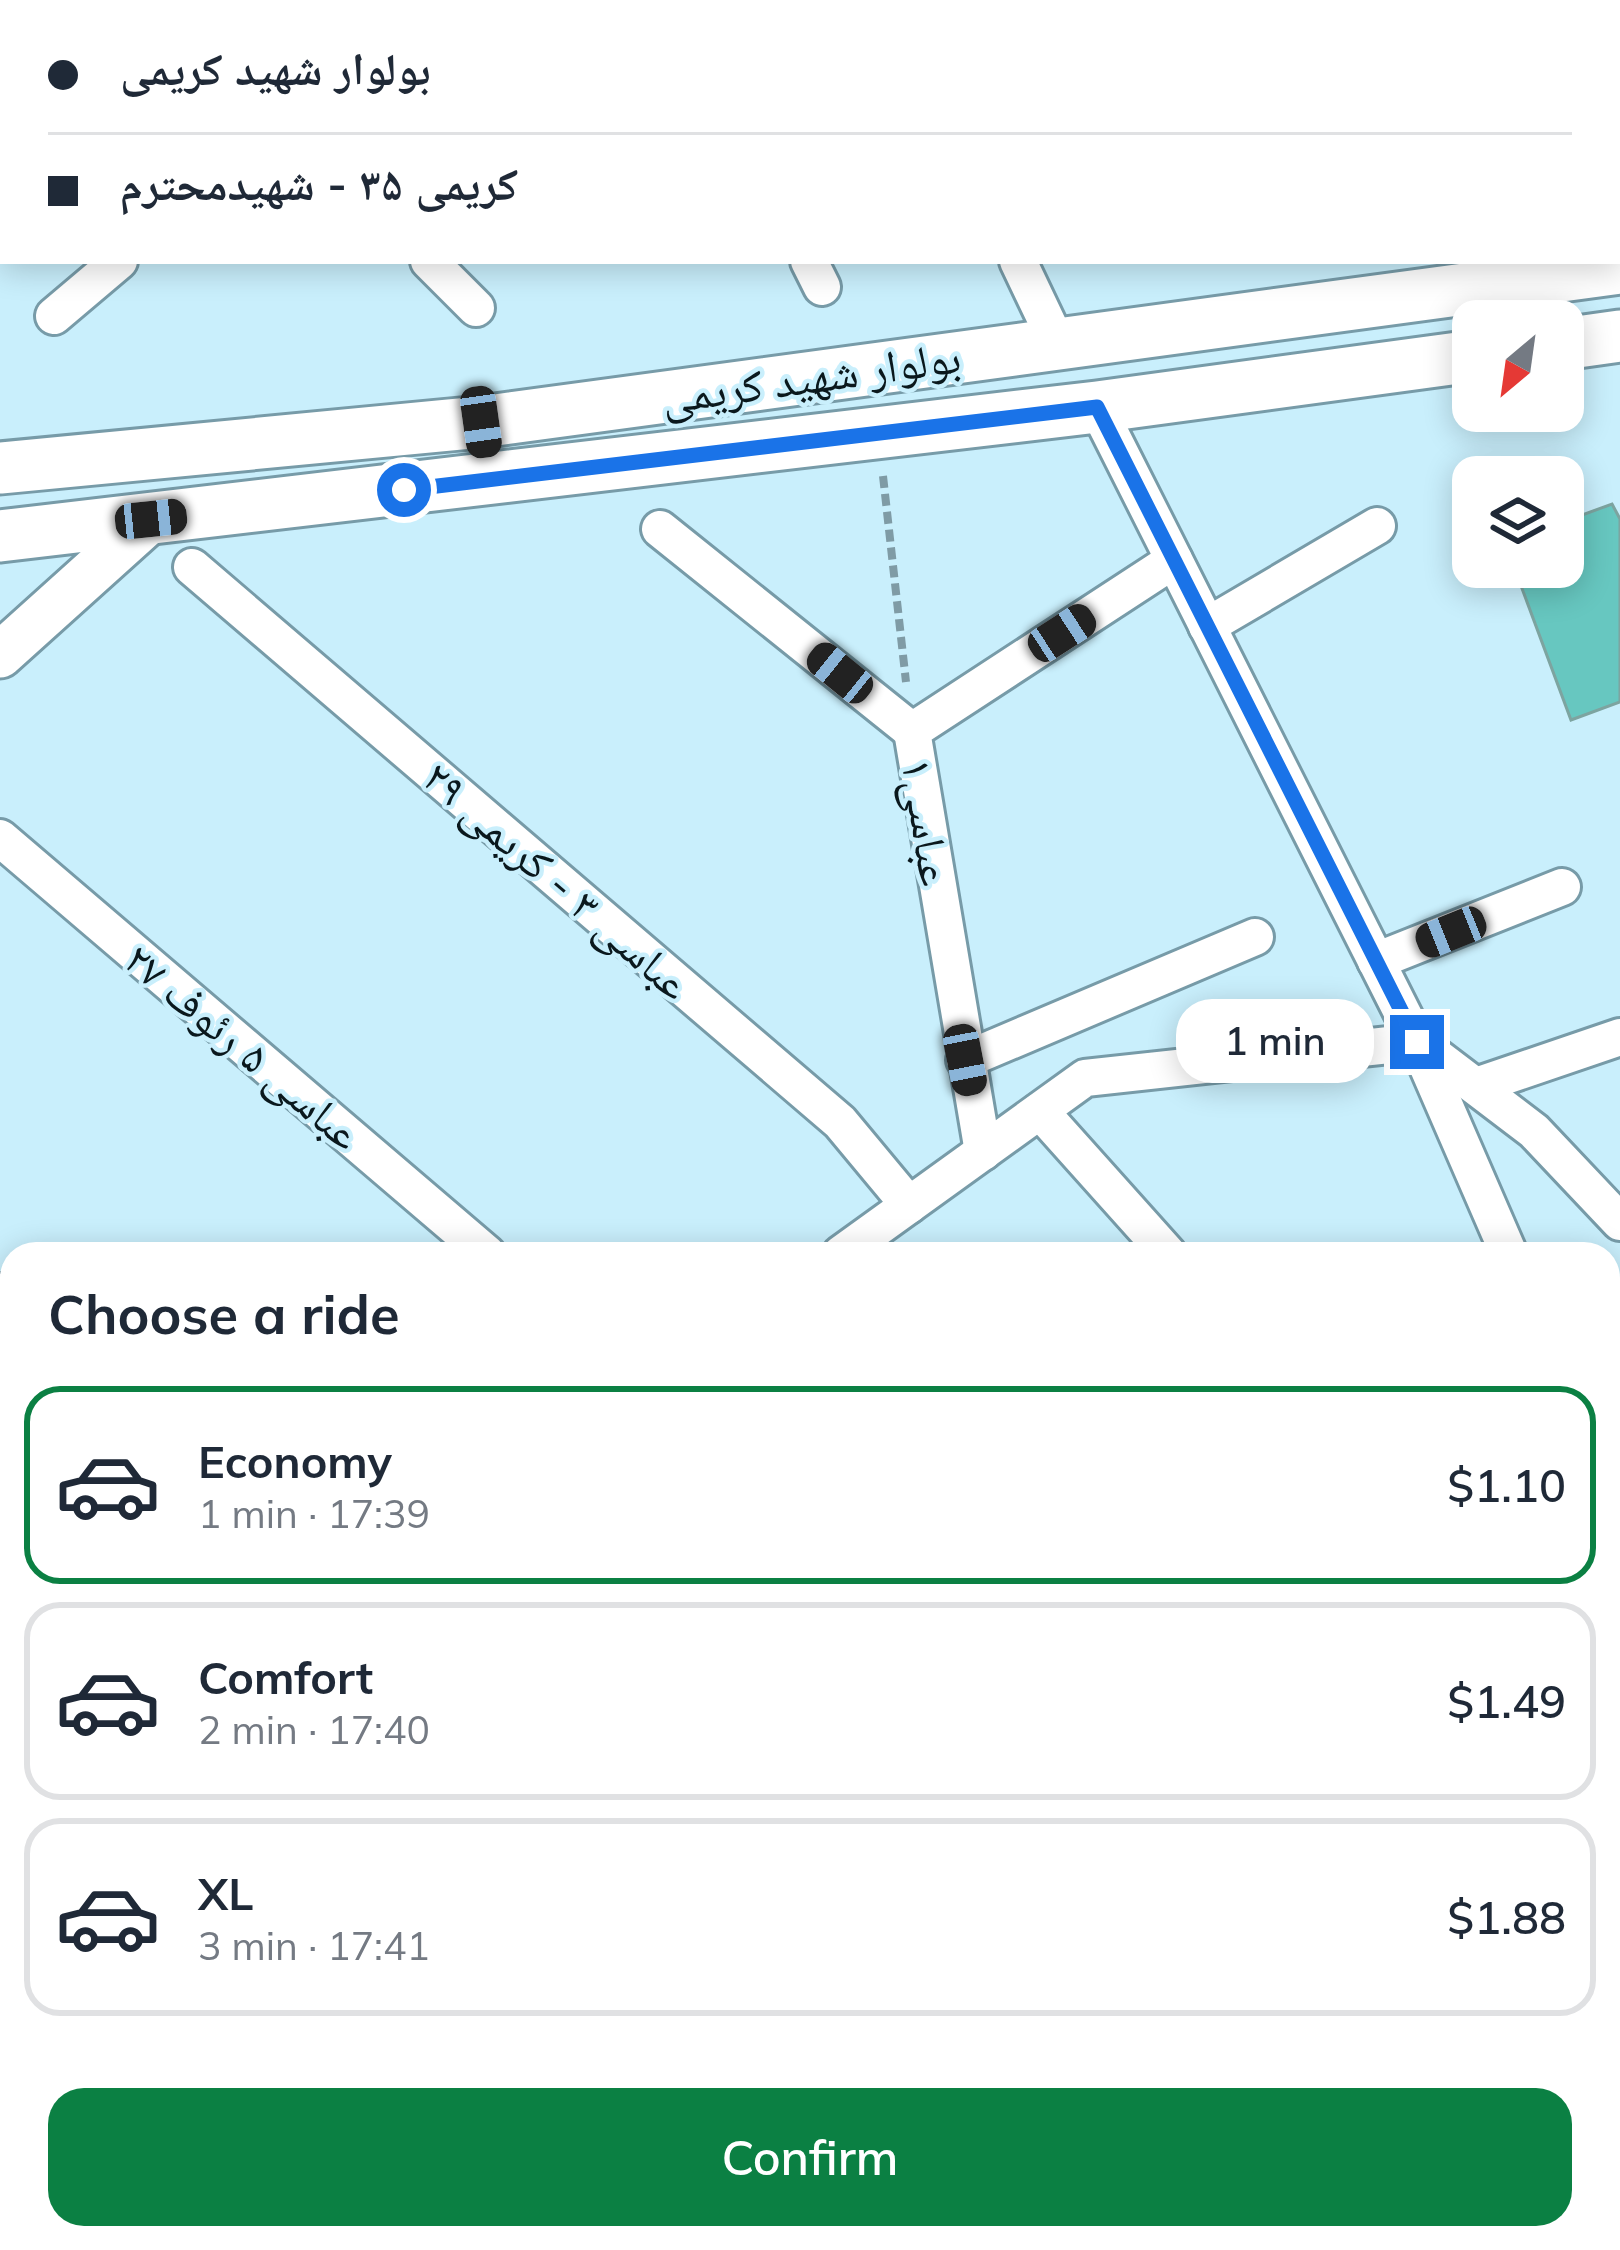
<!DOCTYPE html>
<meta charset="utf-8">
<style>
body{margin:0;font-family:Mulish,"Noto Naskh Arabic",sans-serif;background:#f6f6f7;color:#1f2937;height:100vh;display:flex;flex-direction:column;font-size:45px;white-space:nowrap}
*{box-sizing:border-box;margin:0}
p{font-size:39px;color:#747a83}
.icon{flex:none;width:66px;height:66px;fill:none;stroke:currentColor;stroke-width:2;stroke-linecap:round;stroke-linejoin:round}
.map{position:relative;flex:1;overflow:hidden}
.panel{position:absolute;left:0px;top:1242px;width:1620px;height:1008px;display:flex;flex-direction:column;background:#fff;border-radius:36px 36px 0 0;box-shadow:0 6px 30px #0003}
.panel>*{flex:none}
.banner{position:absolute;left:0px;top:0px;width:1620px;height:264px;box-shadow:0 6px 30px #0003;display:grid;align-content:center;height:264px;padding:0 48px;background:#fff}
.needle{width:78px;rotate:209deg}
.controls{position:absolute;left:1452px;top:300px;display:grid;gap:24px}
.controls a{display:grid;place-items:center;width:132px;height:132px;border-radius:24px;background:#fff;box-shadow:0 6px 30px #0003;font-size:60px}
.end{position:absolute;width:54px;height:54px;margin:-27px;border:15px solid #1a73e8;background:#fff;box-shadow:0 0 0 6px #fff}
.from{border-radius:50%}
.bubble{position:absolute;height:84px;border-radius:36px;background:#fff;box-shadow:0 6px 30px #0003;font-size:39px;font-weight:600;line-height:84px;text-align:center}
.car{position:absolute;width:36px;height:72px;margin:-36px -18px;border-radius:15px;box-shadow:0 0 9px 3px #0007;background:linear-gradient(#222 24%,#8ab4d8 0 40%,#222 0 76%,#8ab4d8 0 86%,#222 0)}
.banner b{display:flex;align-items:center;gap:42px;height:114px;font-size:45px}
.banner b+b{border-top:3px solid #e0e1e3}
.banner i{width:30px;height:30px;background:#1f2937}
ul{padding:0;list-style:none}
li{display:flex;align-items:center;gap:36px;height:198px;margin:0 24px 18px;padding:0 24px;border:6px solid #e0e1e3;border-radius:36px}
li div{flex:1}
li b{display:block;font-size:45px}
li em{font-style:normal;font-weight:600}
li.on{border-color:#0b8043}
li>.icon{width:108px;height:108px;stroke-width:1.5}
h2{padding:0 48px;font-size:54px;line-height:144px}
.cta{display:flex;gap:24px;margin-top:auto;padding:24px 48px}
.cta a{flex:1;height:138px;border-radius:36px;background:#0b8043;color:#fff;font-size:48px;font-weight:600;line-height:138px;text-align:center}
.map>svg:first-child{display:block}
</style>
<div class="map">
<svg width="1620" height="2250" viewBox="0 0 1620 2250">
<rect width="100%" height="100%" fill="#c9effc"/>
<!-- building -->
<polygon fill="#67c7c0" stroke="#7da4a0" stroke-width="3" points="1612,504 1620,519 1620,702 1571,720 1514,567 1563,567 1563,522"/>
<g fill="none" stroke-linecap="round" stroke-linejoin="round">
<defs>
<g id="minor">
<polyline points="345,0 347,3"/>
<polyline points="536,0 537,3"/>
<polyline points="683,0 684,3"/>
<polyline points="894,0 896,3"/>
<polyline points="1070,0 1072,3"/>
<polyline points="1304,0 1306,3"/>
<polyline points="419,3 422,0"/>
<polyline points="429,261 476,308"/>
<polyline points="809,261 822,287"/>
<polyline points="1018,261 1057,343"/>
<polyline points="54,316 119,261"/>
<polyline points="1097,407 1417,1042 1509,1254"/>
<polyline points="660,529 912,731"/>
<polyline points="192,567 840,1122 909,1205"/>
<polyline points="1207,626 1377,526"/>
<polyline points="0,838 487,1254"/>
<polyline points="1376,961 1562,887"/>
<polyline points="965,1060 1255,937"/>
<polyline points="1476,1086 1620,1037"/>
<polyline points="1040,1111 1168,1254"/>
<polyline points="983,1152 912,731 1174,560"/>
<polyline points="841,1254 1085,1078 1417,1042 1534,1131 1620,1222"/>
<polyline points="0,1292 12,1303"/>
<polyline points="1608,1490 1620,1516"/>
<polyline points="1608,1607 1620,1601"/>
<polyline points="0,1798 12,1809"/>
<polyline points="0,1906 12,1895"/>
<polyline points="1608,2209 1620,2221"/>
<polyline points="390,2238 398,2250"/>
<polyline points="1107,2238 1118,2250"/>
<polyline points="732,2250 744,2238"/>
</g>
<polyline id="tertiary" points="0,655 151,519"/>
<g id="secondary">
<polyline points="1563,344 1620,336"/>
<polyline points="0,468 481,422 1620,268"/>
<polyline points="0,536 1097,407 1473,356"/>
</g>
</defs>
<!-- minor casing -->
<use href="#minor" stroke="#779ba8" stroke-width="42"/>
<!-- tertiary casing -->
<use href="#tertiary" stroke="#779ba8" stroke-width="51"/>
<!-- secondary casing -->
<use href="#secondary" stroke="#779ba8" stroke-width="57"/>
<!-- path -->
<polyline stroke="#7f9ba5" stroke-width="8" stroke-dasharray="12 6" stroke-linecap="butt" points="883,476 906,682"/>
<!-- minor -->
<use href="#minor" stroke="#fff" stroke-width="36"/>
<!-- tertiary -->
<use href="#tertiary" stroke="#fff" stroke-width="45"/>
<!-- secondary -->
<use href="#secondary" stroke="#fff" stroke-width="51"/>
</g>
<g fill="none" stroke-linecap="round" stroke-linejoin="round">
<!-- route -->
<polyline stroke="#1a73e8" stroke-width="15" points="404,490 1097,407 1417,1042"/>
</g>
<g text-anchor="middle" stroke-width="9" stroke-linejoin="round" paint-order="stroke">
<!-- street labels -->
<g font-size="45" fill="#0a181d" stroke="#c9effc">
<text transform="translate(811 377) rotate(-8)" y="16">بولوار شهید کریمی</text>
<text transform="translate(927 822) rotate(81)" y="16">عباسی۱</text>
<text transform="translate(557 880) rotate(41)" y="16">عباسی ۳ - کریمی ۲۹</text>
<text transform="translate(243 1046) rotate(40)" y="16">عباسی ۵ رئوف ۲۷</text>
</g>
</g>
</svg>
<div class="controls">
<a><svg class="needle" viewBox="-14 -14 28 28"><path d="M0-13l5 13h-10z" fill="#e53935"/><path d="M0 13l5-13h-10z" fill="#747a83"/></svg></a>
<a><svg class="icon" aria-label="layers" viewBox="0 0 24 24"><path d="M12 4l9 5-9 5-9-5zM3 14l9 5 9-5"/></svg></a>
</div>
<i class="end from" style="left:404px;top:490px"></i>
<i class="end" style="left:1417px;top:1042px"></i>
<div class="bubble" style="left:1176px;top:999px;width:198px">1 min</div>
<i class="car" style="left:481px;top:422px;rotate:172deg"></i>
<i class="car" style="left:151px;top:519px;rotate:84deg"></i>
<i class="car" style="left:1062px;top:633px;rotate:57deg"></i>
<i class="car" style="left:840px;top:673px;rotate:309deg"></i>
<i class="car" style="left:1451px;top:932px;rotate:248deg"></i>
<i class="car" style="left:965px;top:1060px;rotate:169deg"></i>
<div class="banner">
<b><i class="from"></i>بولوار شهید کریمی</b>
<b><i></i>کریمی ۳۵ - شهیدمحترم</b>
</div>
<section class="panel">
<h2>Choose a ride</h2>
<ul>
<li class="on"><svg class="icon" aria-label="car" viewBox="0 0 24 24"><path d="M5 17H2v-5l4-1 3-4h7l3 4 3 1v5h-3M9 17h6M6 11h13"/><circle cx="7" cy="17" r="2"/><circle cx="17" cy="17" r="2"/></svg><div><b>Economy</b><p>1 min · 17:39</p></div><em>$1.10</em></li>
<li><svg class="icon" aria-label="car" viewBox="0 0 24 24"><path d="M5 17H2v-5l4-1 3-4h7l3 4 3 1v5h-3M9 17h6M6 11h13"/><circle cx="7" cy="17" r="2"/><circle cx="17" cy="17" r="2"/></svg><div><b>Comfort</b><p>2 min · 17:40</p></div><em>$1.49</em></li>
<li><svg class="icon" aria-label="car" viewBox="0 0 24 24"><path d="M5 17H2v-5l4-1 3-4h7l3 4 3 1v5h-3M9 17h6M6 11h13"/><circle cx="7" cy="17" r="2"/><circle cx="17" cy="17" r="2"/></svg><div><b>XL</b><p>3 min · 17:41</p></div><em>$1.88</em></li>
</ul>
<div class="cta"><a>Confirm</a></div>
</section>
</div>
